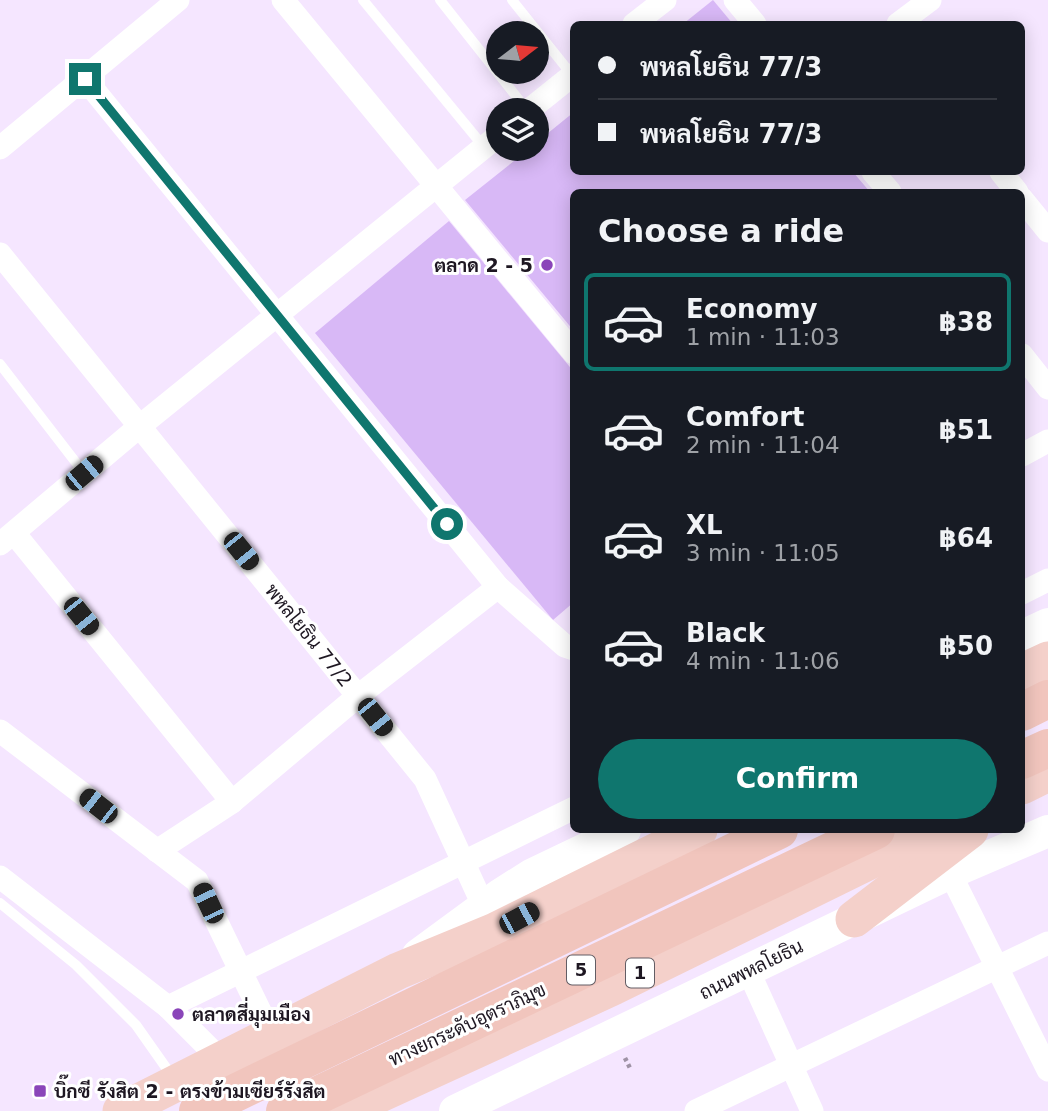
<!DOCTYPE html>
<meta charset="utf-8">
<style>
body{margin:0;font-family:"DejaVu Sans",Sarabun,sans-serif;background:#20242c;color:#f1f3f6;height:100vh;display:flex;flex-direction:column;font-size:26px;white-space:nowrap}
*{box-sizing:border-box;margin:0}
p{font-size:23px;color:#9ea1a6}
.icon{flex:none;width:38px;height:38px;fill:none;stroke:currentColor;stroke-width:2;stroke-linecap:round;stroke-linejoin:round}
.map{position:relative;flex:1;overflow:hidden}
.drawer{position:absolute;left:570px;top:189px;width:455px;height:644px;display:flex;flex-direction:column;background:#171b24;border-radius:10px;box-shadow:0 4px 18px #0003}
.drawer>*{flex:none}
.hud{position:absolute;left:570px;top:21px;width:455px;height:154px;border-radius:10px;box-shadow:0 4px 18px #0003;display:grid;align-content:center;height:154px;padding:0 28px;background:#171b24}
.needle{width:46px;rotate:74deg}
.tools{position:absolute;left:486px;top:21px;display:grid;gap:14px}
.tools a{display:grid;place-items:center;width:63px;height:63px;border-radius:50%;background:#171b24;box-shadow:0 4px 18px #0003;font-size:35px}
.end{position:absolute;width:32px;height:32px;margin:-16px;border:9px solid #0f766e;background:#fff;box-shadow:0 0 0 4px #fff}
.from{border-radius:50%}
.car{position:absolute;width:21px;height:42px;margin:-21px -10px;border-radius:9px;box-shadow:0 0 5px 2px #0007;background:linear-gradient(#222 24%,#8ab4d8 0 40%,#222 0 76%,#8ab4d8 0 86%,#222 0)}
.hud b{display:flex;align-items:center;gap:24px;height:66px;font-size:26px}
.hud b+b{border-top:2px solid #363941}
.hud i{width:18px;height:18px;background:#f1f3f6}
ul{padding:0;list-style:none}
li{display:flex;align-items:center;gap:21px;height:98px;margin:0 14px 10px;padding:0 14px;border:4px solid transparent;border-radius:10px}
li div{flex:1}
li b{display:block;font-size:26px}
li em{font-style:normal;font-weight:700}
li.selected{border-color:#0f766e}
li>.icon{width:63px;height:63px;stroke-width:1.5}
h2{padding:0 28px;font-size:32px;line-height:84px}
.action{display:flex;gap:14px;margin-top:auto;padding:14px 28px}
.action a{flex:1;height:80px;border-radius:42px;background:#0f766e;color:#fff;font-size:28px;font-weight:700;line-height:80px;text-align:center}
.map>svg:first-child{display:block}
</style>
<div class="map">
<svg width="1048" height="1111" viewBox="0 0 1048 1111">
<rect width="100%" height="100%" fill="#f5e6ff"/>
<!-- building -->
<g fill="#d8b8f6">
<polygon points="713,0 733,24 683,24"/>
<polygon points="574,112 574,172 853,172 870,192 574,192 574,331 465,200 529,149 537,149 537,142"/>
<polygon points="449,221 574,372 574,602 553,620 315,333"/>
</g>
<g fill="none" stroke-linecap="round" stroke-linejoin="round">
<!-- path -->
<polyline stroke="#9e92a5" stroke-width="4.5" stroke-dasharray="3.5 3.5" stroke-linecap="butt" points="625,1058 630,1068"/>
<!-- service -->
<g stroke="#fff" stroke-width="10">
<polyline points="363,0 484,147"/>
<polyline points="440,0 527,110"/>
<polyline points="512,0 572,75"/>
<polyline points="0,364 84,473"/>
<polyline points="0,903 76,965 136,1025 174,1079"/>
</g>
<!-- minor -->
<g stroke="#fff" stroke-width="23">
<polyline points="283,0 574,353"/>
<polyline points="735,0 755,24"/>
<polyline points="634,24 665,0"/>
<polyline points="898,24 930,0"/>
<polyline points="85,79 498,587 565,646 574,649"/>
<polyline points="529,110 574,74"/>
<polyline points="0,148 178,0"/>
<polyline points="873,172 890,192"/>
<polyline points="1001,172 1017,192"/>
<polyline points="1022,199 1048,231"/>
<polyline points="0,254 425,779 483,905"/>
<polyline points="1022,355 1048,388"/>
<polyline points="1022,455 1048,441"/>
<polyline points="14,533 232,802"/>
<polyline points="0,544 140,426 499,135"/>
<polyline points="1022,593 1048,580"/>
<polyline points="0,731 197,881 272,1036"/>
<polyline points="157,851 232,802 358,696 498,587"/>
<polyline points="950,873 1048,1070"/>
<polyline points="0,877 168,1007 222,1061"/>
<polyline points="748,970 812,1111"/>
<polyline points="168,1007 574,808"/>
<polyline points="696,1111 1048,943"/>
</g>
<!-- secondary -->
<g stroke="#fff" stroke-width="32">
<polyline points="1022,636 1048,624"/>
<polyline points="418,955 501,894 531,875 625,830"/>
<polyline points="455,1111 950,873 1048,831"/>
</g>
<!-- trunk -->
<g stroke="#f4d0ca" stroke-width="37">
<polyline points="1022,672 1048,660"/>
<polyline points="1022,786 1048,773"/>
<polyline points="854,919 970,830"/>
<polyline points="121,1111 398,971 495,931 699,830"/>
<polyline points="343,1111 613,987 933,830"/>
</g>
<!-- motorway -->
<g stroke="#f1c5bd" stroke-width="38">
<polyline points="1022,712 1048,699"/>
<polyline points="1022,760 1048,748"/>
<polyline points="198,1111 779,830"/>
<polyline points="285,1111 876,830"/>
</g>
</g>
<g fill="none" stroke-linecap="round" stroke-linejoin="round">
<!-- route -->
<polyline stroke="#0f766e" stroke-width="9" points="85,79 447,524"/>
</g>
<!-- markers -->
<g fill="#8a45b9" stroke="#fff" stroke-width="2.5">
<circle cx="547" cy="265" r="7"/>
<circle cx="178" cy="1014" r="7"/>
<rect x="33" y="1084" width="14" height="14" rx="3.5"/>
</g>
<g text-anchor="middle" stroke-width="6" stroke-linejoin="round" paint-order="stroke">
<!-- shield labels -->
<g fill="#fff" stroke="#625d64" stroke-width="2">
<rect x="567" y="955.5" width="28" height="29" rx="5"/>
<rect x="626" y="958.5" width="28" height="29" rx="5"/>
</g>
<g font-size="18" font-weight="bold" fill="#1e1722">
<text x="581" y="976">5</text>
<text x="640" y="979">1</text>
</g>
<!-- poi labels -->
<g font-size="19" font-weight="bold" fill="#1e1722" stroke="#fff" text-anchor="start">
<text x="533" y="272" text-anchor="end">ตลาด 2 - 5</text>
<text x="192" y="1021">ตลาดสี่มุมเมือง</text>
<text x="54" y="1098">บิ๊กซี รังสิต 2 - ตรงข้ามเซียร์รังสิต</text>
</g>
<!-- street labels -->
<g font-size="19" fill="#1e1722" stroke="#fff">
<text transform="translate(309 635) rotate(51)" y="7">พหลโยธิน 77/2</text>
<text transform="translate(751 969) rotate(-26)" y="7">ถนนพหลโยธิน</text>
<text transform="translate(467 1024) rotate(-25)" y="7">ทางยกระดับอุตราภิมุข</text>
</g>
</g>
</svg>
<div class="tools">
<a><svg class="needle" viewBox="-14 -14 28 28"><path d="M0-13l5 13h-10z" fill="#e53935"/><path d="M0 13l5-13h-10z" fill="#9ea1a6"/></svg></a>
<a><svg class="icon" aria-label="layers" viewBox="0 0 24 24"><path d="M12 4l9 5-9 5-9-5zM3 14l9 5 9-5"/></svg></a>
</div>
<i class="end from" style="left:447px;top:524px"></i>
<i class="end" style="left:85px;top:79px"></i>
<i class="car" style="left:84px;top:473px;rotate:50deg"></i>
<i class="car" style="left:241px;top:551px;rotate:141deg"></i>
<i class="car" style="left:81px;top:616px;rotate:141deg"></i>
<i class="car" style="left:375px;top:717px;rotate:141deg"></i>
<i class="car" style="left:98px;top:806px;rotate:308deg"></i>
<i class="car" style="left:208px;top:903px;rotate:335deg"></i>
<i class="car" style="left:519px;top:918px;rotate:62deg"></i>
<div class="hud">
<b><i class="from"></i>พหลโยธิน 77/3</b>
<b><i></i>พหลโยธิน 77/3</b>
</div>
<section class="drawer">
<h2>Choose a ride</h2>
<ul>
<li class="selected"><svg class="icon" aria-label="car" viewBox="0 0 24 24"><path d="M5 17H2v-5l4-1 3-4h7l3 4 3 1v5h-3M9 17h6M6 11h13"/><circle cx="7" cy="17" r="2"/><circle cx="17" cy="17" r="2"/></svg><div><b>Economy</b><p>1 min · 11:03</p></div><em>฿38</em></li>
<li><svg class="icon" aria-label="car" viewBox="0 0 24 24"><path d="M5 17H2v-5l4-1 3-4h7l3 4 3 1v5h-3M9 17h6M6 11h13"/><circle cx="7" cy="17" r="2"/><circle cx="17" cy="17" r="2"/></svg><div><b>Comfort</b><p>2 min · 11:04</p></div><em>฿51</em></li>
<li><svg class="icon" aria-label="car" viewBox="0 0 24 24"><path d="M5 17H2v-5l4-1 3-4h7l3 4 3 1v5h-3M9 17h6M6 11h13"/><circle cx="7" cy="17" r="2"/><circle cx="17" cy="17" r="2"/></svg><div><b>XL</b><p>3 min · 11:05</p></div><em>฿64</em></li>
<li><svg class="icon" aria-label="car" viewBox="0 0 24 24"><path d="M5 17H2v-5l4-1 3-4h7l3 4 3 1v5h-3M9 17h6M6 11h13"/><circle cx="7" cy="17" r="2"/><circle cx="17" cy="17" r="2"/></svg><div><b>Black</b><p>4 min · 11:06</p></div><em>฿50</em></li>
</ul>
<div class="action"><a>Confirm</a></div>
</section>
</div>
